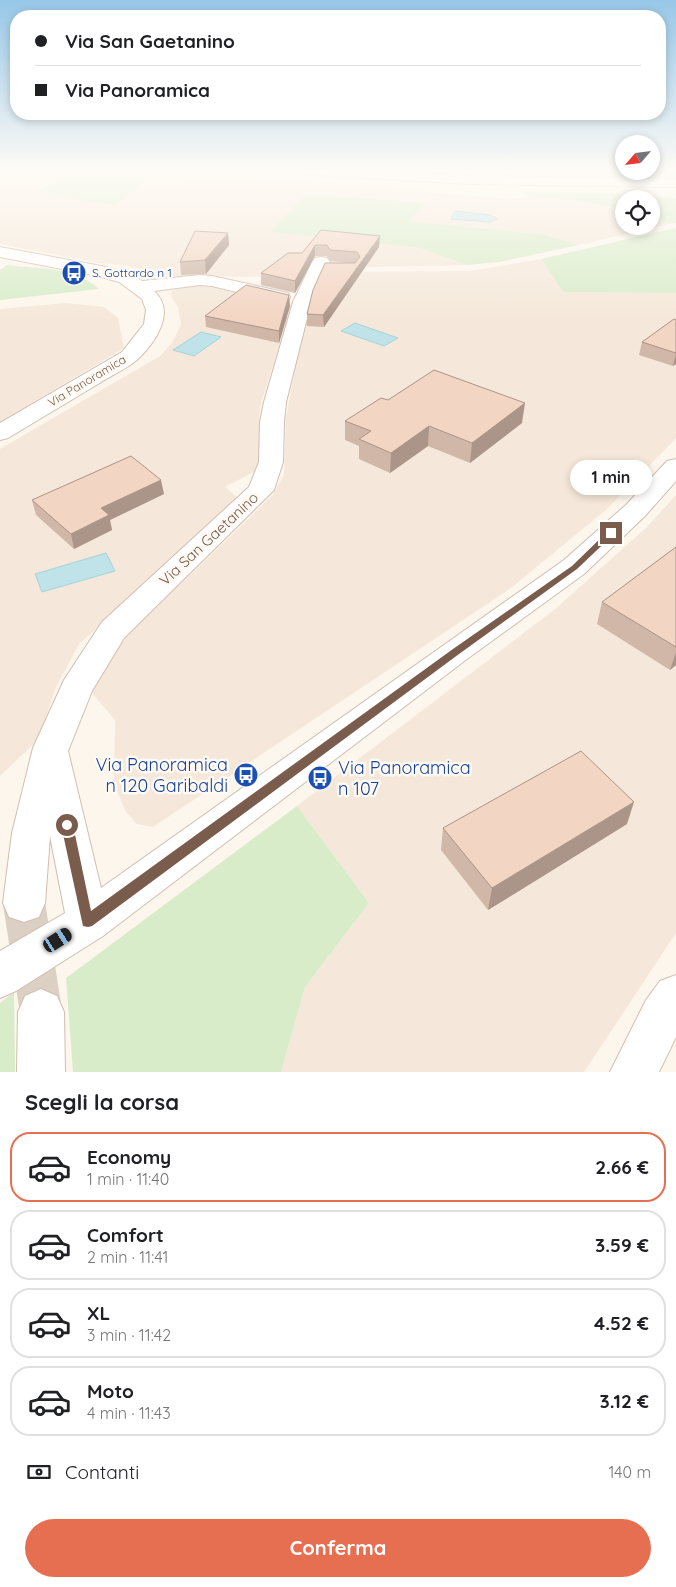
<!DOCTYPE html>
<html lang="it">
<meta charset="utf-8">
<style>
body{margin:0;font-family:Quicksand,sans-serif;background:#f2f2f2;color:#202124;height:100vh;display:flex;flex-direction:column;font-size:19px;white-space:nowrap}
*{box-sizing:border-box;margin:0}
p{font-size:16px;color:#757577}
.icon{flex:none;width:28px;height:28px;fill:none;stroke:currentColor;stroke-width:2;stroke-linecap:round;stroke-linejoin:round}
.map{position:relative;height:1072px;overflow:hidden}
.details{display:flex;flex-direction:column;background:#fff;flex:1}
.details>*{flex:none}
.banner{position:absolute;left:10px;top:10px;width:656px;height:110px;border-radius:20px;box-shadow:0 2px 8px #0003;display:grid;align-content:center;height:110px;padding:0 25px;background:#fff}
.needle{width:32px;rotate:242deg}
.controls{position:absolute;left:615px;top:135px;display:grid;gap:10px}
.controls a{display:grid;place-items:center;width:45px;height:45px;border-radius:50%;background:#fff;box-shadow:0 2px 8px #0003;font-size:25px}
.end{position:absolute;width:22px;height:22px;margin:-11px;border:6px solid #7a5c4d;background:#fff;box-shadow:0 0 0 2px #fff}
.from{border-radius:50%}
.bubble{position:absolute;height:35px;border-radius:18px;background:#fff;box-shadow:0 2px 8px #0003;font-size:16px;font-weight:700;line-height:35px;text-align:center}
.car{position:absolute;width:15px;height:30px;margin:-15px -8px;border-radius:6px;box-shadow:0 0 4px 1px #0007;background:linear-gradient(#222 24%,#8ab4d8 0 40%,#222 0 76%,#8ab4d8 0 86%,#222 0)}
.banner b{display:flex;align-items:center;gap:18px;height:48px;font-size:19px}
.banner b+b{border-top:1px solid #e0e0e0}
.banner i{width:12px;height:12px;background:#202124}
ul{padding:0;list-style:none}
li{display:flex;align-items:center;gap:15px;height:70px;margin:0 10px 8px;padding:0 15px;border:2px solid #e0e0e0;border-radius:20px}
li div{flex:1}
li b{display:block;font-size:19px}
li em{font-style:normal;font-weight:700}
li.selected{border-color:#e76f51}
li>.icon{width:45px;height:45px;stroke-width:1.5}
h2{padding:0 25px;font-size:22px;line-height:60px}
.pay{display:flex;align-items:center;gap:12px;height:55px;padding:0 25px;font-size:19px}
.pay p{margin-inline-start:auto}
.action{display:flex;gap:10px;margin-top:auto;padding:10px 25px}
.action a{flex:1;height:58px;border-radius:30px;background:#e76f51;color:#fff;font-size:20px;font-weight:700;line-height:58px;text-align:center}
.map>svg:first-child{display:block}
</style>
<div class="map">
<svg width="676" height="1072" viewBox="0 0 676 1072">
<rect width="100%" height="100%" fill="#fdf6ec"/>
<!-- residential -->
<g fill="#f5e8da">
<polygon points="0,170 49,170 73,174 38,191 114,206 152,177 281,179 509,199 529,197 573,200 624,209 624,226 651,226 651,218 669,224 579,245 546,235 409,221 424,203 306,194 271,232 419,248 467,265 371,267 312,261 307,277 169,276 123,265 99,263 0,244"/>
<polygon points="161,170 581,170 581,187 520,186 404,181 300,174 157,173"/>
<polygon points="541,259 563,292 676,293 676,438 607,509 511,588 153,827 137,824 126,812 114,784 115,720 91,692 125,638 272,496 284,475 286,418 303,326 334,272 470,271"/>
<polygon points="188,284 219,285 293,304 261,403 259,419 261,468 225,487 241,501 79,644 56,687 38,740 0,776 0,449 160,356 172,343 181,324 178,307 171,296 172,291"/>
<polygon points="66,303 104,307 118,318 124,348 0,422 0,309"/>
<polygon points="676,495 676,933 584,1072 281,1072 305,987 369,903 297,806 554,610 646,528"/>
</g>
<!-- green -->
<g fill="#d8ecc9">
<polygon points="49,170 161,170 114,206 37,191 72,175"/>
<polygon points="584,170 676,170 676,181 613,176"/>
<polygon points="523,192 613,193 676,198 676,223 669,224 651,218 651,199 624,199 624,209 573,200 529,197"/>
<polygon points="306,194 425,203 409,221 546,235 579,245 499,262 467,265 419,248 270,232"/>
<polygon points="676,228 676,293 563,292 541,259"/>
<path d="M7,265C38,269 74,266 99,289L0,300V270Z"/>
<polygon points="297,806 369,903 305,987 281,1072 73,1072 66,978"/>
<polygon points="14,992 15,1072 0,1072 0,1003"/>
</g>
<!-- water -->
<g fill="#bfe3e8" stroke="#a5d3da">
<polygon points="455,211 491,215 497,219 489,222 451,219"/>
<polygon points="355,323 398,338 384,346 341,331"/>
<polygon points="201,332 221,337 194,356 173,350"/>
<polygon points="106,553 115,571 42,592 35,574"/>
</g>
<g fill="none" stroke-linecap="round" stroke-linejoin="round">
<!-- minor-tunnel -->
<polyline stroke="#dcd0c4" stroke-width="42" stroke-dasharray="42 21" stroke-linecap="butt" points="24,903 41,1012"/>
<defs>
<g id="minor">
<polygon points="291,170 376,170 469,176 676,179 676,187 469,184 298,174"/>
<path d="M0,247L101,266L131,274L142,281L200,275L212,276L288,293L290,297L288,301L281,303L212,286L200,285L154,291C177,312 155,343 137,360C126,369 110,376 98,384C68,402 38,420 8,438L0,440V423L122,352L144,324L146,310L142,299L119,282L98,276L0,257Z"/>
<polygon points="321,257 327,258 330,262 311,302 286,402 284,422 283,462 274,490 124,638 92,691 68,751 101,888 564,560 627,504 667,461 676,459 676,481 645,516 584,574 467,659 103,936 16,991 0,998 0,951 65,913 50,836 45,903 39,917 24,922 9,917 3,903 12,833 33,748 64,680 102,622 249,487 259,462 260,422 264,402 293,302 312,262 315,258"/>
<polygon points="676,975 676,1037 659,1072 610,1072 646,1000 660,981"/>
<polygon points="41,989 57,996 64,1012 65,1072 17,1072 18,1012 25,996"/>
</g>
</defs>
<!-- minor casing -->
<use href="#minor" stroke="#d1beb0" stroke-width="2"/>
<!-- minor -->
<use href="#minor" fill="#fff" fill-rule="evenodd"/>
</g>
<!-- wall -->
<g fill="#d1b7a8">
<polygon points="321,230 379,247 324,327 307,326 307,314 349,263 330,261 327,256 315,256 295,293 261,285 261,273 302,253"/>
<polygon points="228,233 229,245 206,274 181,275 180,262"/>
<polygon points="290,306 279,343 206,327 205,316"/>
<polygon points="676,320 676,364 673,366 639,355 642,342"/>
<polygon points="388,400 522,423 470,463 428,446 390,473 359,459 359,446 345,440 345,421"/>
<polygon points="164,494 110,520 112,530 74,549 36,515 32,500"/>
<polygon points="676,547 676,665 670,670 597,624 602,602"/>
<polygon points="627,824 488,910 441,850 443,828"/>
</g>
<!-- shaded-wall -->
<g fill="#aa9588">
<polygon points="228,233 229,245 206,274 205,260"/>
<polygon points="380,236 379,247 324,327 323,315"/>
<polygon points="315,245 315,256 295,293 295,281"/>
<polygon points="289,295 290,306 279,343 279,331"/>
<polygon points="676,353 676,364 673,366"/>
<polygon points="525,403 522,423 470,463 472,443"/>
<polygon points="429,426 428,446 390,473 391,453"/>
<polygon points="161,480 164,494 110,520 112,530 74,549 71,534 101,508"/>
<polygon points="676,652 676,665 670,670"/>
<polygon points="634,802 627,824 488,910 492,888"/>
</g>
<!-- building -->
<g fill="#f3d5c3" stroke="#aa9588">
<polygon points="321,230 380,236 323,315 307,314 313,290 325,263 355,263 360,257 357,252 330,250 327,245 315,245 295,281 261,273 288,253 302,253"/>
<polygon points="195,231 228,233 205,260 180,262"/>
<polygon points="246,285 289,295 279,331 205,316"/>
<polygon points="674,319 676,320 676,353 642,342"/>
<polygon points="434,370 525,403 472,443 429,426 391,453 359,439 371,431 345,421 381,398 388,400"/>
<polygon points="131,456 161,480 101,508 109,515 71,534 32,500"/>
<polygon points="676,547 676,647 602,602"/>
<polygon points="581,751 634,802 492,888 443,828"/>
</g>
<!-- sky -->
<linearGradient id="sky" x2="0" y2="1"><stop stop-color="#97c7e8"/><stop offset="0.53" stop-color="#fefbf6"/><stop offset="1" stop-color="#fefbf6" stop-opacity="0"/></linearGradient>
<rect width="676" height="321" fill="url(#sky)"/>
<!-- route -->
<polygon fill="#7a5c4d" points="608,531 615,533 577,569 459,654 92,926 88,927 83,926 61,825 63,821 71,821 73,825 91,911 453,649 572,566"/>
<!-- icons -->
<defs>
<symbol id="bus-disc" viewBox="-11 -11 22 22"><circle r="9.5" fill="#1a4fb4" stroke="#fffaf3"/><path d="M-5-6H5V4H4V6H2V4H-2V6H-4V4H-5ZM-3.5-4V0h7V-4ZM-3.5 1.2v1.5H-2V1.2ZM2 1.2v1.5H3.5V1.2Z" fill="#fff"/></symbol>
</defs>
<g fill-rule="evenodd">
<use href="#bus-disc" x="60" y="259" width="28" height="28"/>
<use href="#bus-disc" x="232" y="761" width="28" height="28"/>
<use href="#bus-disc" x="306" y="764" width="28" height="28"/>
</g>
<g text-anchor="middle" stroke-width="5" stroke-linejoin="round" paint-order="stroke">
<!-- far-transit labels -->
<g font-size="12" fill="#164399" stroke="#fffaf3" text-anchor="start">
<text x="92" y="277">S. Gottardo n 1</text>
</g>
<!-- far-street labels -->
<g font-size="12" fill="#7a5c4d" stroke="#fffaf3">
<text transform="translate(87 381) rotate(-31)" y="4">Via Panoramica</text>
</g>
<!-- street labels -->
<g font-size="15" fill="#7a5c4d" stroke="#fffaf3">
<text transform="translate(209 539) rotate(-43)" y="5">Via San Gaetanino</text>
</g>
<!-- near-transit labels -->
<g font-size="18" fill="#164399" stroke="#fffaf3" text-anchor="end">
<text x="228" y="771">Via Panoramica<tspan x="228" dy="21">n 120 Garibaldi</tspan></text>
<text x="338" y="774" text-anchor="start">Via Panoramica<tspan x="338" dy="21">n 107</tspan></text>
</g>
</g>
</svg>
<div class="controls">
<a><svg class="needle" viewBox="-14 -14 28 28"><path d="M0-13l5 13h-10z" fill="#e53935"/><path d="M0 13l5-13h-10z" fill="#757577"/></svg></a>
<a><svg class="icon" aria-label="locate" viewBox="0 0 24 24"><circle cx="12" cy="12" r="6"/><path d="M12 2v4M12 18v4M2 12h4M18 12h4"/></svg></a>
</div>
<i class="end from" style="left:67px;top:825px"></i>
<i class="end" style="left:611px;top:533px"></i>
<div class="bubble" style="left:570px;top:460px;width:82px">1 min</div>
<i class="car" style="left:58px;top:940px;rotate:58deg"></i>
<div class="banner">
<b><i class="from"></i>Via San Gaetanino</b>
<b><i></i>Via Panoramica</b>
</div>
</div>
<section class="details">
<h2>Scegli la corsa</h2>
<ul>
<li class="selected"><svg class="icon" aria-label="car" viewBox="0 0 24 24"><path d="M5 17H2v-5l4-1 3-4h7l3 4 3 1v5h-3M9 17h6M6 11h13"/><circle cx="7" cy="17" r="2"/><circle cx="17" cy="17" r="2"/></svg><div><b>Economy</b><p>1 min · 11:40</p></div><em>2.66 €</em></li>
<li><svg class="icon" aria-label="car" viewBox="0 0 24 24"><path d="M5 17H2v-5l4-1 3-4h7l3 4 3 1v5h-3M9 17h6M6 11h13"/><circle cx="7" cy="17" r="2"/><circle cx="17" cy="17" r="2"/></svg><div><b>Comfort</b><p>2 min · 11:41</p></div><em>3.59 €</em></li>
<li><svg class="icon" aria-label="car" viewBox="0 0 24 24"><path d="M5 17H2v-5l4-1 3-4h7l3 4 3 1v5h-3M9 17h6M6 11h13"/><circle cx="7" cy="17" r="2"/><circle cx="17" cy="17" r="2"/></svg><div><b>XL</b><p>3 min · 11:42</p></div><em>4.52 €</em></li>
<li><svg class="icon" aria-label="car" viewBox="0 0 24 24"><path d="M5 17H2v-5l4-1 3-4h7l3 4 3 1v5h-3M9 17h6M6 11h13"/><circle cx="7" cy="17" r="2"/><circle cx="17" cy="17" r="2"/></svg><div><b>Moto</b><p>4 min · 11:43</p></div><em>3.12 €</em></li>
</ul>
<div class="pay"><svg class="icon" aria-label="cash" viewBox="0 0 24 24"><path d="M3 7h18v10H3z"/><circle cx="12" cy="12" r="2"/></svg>Contanti<p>140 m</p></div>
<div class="action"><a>Conferma</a></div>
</section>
